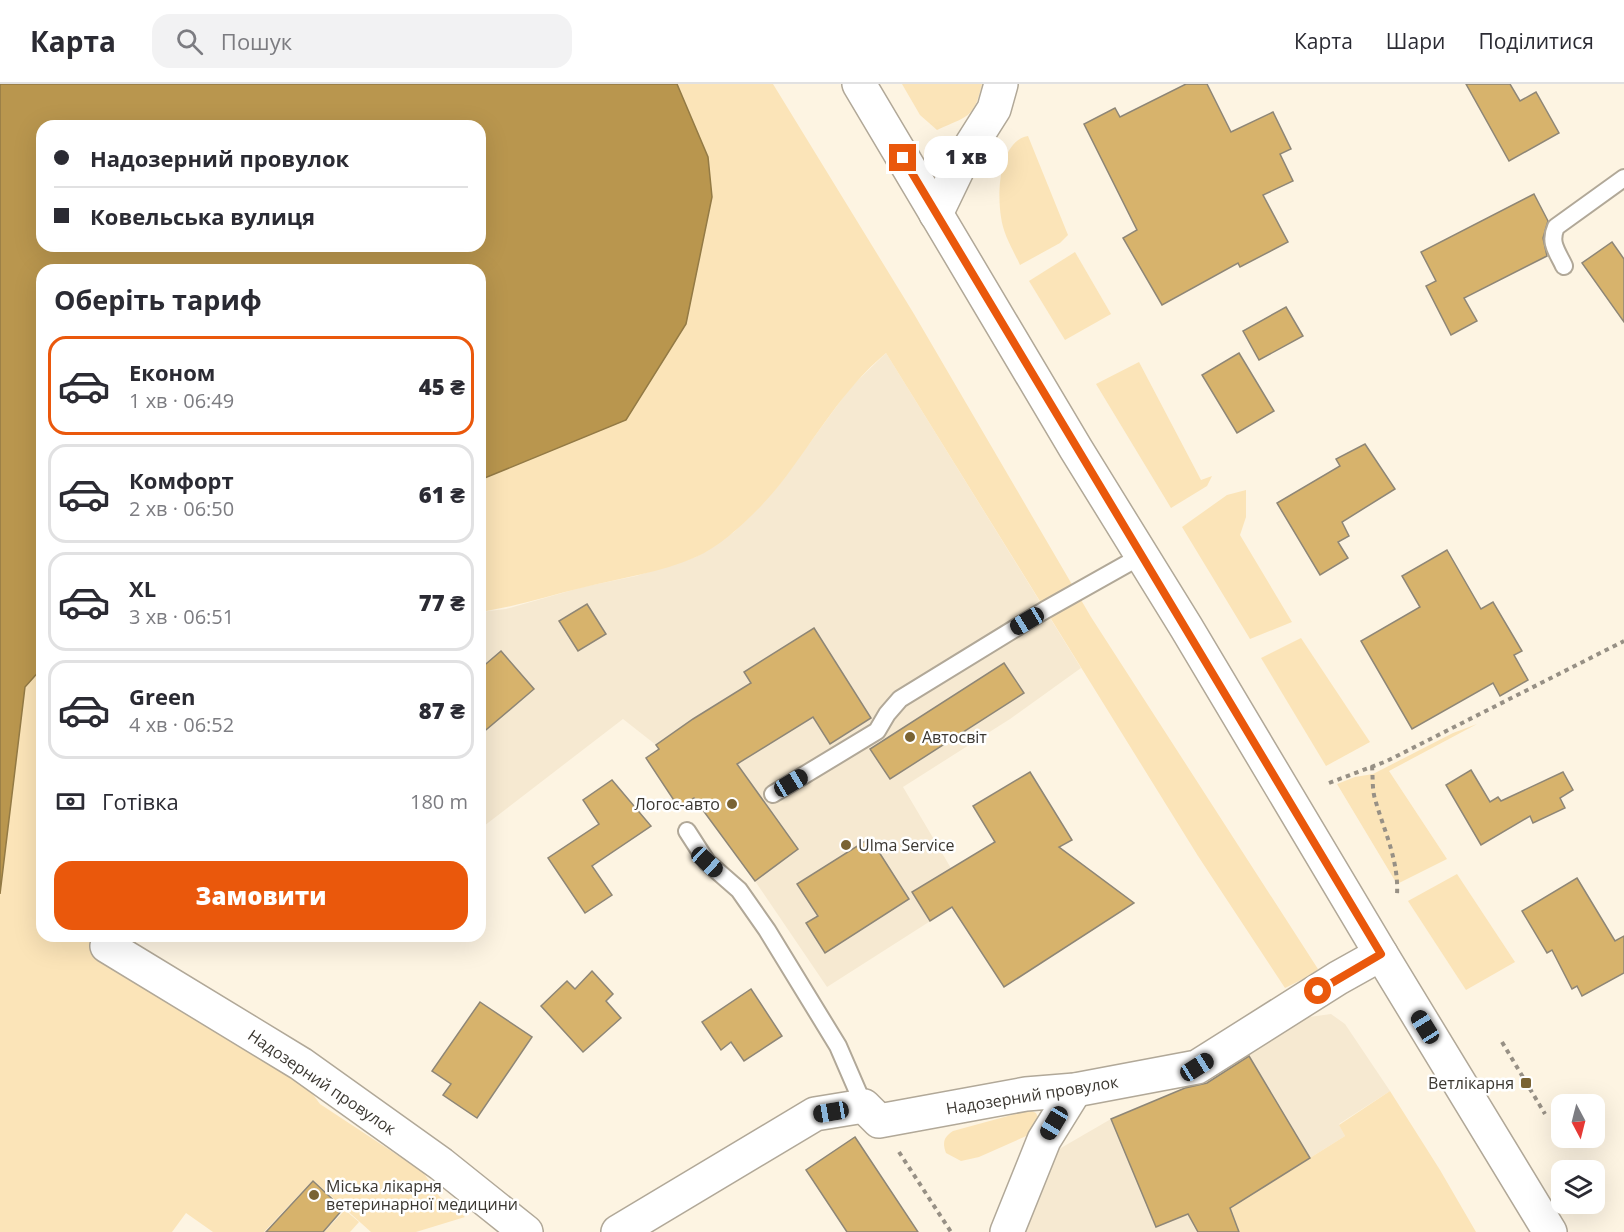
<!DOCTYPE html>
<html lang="uk">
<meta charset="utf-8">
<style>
body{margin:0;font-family:"Open Sans",sans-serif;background:#f2f2f3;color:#2b2b33;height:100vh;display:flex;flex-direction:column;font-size:22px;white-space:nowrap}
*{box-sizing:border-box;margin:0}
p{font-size:20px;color:#7c7c81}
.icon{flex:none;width:33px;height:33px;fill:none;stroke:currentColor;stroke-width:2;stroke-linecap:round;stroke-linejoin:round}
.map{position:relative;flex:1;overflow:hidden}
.details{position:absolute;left:36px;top:180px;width:450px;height:678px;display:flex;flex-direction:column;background:#fff;border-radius:18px;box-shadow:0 6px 24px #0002}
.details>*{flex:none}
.top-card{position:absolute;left:36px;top:36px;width:450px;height:132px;border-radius:18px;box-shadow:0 6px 24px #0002;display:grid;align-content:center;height:132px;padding:0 18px;background:#fff}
.needle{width:39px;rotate:173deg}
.fabs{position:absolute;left:1551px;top:1010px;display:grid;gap:12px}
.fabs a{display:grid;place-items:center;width:54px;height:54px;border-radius:12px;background:#fff;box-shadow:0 6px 24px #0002;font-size:30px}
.end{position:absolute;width:27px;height:27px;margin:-14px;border:8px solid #ea580c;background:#fff;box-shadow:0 0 0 3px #fff}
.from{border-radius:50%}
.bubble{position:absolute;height:42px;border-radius:18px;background:#fff;box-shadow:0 6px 24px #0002;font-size:20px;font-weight:800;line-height:42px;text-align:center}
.car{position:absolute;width:18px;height:36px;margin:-18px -9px;border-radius:8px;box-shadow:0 0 4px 2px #0007;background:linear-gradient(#222 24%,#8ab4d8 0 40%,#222 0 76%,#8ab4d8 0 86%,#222 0)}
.top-card b{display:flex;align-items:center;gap:21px;height:57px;font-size:22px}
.top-card b+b{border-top:2px solid #e1e1e2}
.top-card i{width:15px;height:15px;background:#2b2b33}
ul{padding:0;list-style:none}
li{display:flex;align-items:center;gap:18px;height:99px;margin:0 12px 9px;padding:0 6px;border:3px solid #e1e1e2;border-radius:18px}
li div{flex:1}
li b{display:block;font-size:22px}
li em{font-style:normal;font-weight:800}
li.current{border-color:#ea580c}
li>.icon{width:54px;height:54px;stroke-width:1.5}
h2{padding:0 18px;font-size:27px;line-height:72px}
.pay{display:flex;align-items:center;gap:15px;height:66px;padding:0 18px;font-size:22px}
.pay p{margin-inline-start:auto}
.button{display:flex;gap:12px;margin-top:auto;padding:12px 18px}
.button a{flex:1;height:69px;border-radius:18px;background:#ea580c;color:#fff;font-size:24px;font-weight:800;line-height:69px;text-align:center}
header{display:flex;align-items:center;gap:36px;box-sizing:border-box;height:84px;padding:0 30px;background:#fff;border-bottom:2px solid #e1e1e2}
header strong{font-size:28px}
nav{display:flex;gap:33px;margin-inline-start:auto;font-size:21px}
.search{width:420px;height:54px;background:#f2f2f3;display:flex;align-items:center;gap:15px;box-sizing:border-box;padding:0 21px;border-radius:18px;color:#7c7c81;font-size:22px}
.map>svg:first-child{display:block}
</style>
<header>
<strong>Карта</strong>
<div class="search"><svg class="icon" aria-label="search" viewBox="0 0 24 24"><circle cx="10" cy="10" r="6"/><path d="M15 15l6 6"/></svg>Пошук</div>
<nav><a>Карта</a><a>Шари</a><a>Поділитися</a></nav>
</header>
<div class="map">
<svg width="1624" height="1148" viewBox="0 0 1624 1148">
<rect width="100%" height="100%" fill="#fdf4e2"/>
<!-- built -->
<g fill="#f6e9d1">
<polygon points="886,269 1081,584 1010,635 903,703 968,813 827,903 755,797 656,661 623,635 480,745 480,528 506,525 583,503 636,492 696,473 734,448 779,401 850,304"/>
<polygon points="1331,930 1345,940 1390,1007 1339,1040 1345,1052 1265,1102 1239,1148 1021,1148 1054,1068 1111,1035 1182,1006 1217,987 1302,934"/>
</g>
<!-- green -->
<g fill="#fbe4b8">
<path d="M677,0H773L914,230L1091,533L1318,885L1313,890L1285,904L1198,772L886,269C843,305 815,355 781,399C760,425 727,459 696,473C660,489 619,494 581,504C548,512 515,523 480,528V319L708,73Z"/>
<path d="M902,0H982C974,35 967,32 937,46L920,31Z"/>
<path d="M1028,52L1068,151L1060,159L1020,181C1013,166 1003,150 1001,133C997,109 999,57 1028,52Z"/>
<polygon points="1075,168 1111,230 1065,256 1029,197"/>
<polygon points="1139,278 1201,396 1212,392 1207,402 1171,424 1096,300"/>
<polygon points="1246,406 1246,433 1240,451 1292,538 1250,555 1182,443 1227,411"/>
<polygon points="42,417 42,852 83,852 101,869 297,989 320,1020 423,1088 439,1112 465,1133 416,1148 371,1148 313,1096 264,1148 213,1148 186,1129 172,1148 0,1148 0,487"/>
<polygon points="1301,554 1370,658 1326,682 1261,574"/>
<polygon points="1477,640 1389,687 1447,775 1397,800 1337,700 1355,693 1373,690 1453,649"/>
<polygon points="1457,790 1515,878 1466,906 1408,817"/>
<polygon points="1390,1007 1440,1086 1476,1148 1239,1148 1226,1114 1265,1102 1345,1052 1339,1041"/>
<path d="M1030,1026L1036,1029L1040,1037L1033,1049L979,1073L961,1077L946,1069C942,1058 944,1053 953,1047Z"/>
<polygon points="345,1126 359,1138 350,1148 324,1148"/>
</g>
<!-- water -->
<path fill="#b9964e" stroke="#937a45" stroke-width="1.5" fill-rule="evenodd" d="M0,0H677L708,73L712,113L686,240L626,336L480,396V186H42V584L25,603L0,810ZM42,42H480V162H42Z"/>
<!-- building -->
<g fill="#d7b36c" stroke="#8e8676" stroke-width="1.5">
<polygon points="1186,0 1207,0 1231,48 1273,28 1291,65 1280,70 1293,97 1263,111 1288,158 1240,183 1238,179 1162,221 1123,154 1137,146 1084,40 1115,24 1120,33"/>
<polygon points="1466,0 1510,0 1520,17 1536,8 1559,49 1509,77"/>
<polygon points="1534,110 1548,137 1543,154 1547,172 1464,214 1477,237 1451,251 1426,202 1436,197 1421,168"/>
<polygon points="1612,158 1624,175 1624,238 1582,179"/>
<polygon points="1286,223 1303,252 1259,276 1243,247"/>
<polygon points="1239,269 1274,327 1237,349 1202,291"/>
<polygon points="1365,360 1395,405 1342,438 1349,452 1338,458 1348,474 1320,491 1277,419 1340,382 1336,375"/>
<polygon points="1447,466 1481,525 1493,518 1522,567 1514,571 1528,596 1500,612 1493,599 1412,645 1361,557 1420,523 1402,492"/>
<polygon points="587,520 606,550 578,567 559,537"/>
<polygon points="814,544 871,634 830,660 813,633 737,680 798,765 755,797 694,714 679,724 646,674 659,665 656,661 693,635 751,599 744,588"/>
<polygon points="501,567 534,605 480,651 480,585"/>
<polygon points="1004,579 1024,609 890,695 870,665"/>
<polygon points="1471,686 1490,718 1498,713 1501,717 1563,688 1573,706 1560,714 1565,724 1533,739 1530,732 1481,761 1446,701"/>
<polygon points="1030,688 1072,756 1059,763 1134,819 1004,903 952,823 930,837 912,808 995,758 973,722"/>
<polygon points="612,696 651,742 592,782 612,811 585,829 548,774 599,740 583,716"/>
<polygon points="870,754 909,815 825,869 806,839 818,832 797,800"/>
<polygon points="1577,794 1615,857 1624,852 1624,889 1582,912 1577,902 1572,905 1552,866 1547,869 1522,827"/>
<polygon points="592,887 613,910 606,917 621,934 583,968 541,922 567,897 575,905"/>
<polygon points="751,905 782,952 744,977 731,958 721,966 702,938"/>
<polygon points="480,918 532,953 477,1034 443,1011 451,1000 432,987"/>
<polygon points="1249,972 1310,1074 1230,1124 1239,1148 1198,1148 1188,1130 1156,1143 1111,1035 1185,1004 1207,999"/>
<polygon points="855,1053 918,1148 847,1148 806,1086"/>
<polygon points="313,1097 343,1125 323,1148 266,1148"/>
</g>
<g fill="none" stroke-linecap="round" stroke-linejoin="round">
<defs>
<g id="service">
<path d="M1564,182C1557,167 1549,159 1556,143L1624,94"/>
<polyline points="773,710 877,647 887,630 900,615 1045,526 1141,472"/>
<polyline points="687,747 707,778 739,806 767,846 838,962 864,1022"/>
</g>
<g id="minor">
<polyline points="936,130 963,74 994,25 1001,0"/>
<polyline points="107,862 301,980 441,1080 526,1148"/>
<polyline points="618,1148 815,1030 864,1022 879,1037 1026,1010 1075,1006 1197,983 1338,894 1381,870"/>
<polyline points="1007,1148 1044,1056 1075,1006"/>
</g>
<polyline id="primary" points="859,0 1076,365 1186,543 1381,870 1550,1148"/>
</defs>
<!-- service casing -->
<use href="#service" stroke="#b1a898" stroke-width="20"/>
<!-- minor casing -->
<use href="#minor" stroke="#b1a898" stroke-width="36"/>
<!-- primary casing -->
<use href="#primary" stroke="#b1a898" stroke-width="36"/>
<!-- path -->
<g stroke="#979085" stroke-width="4" stroke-dasharray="4.5 4.5" stroke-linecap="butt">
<path d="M1372,682C1373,693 1372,705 1375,715C1384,747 1399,776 1397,811"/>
<polyline points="1329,699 1387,677 1624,557"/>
<polyline points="1502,958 1545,1030"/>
<polyline points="899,1068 951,1148"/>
</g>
<!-- service -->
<use href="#service" stroke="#fff" stroke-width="16"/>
<!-- minor -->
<use href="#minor" stroke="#fff" stroke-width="33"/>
<!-- primary -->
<use href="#primary" stroke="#fff" stroke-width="33"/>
</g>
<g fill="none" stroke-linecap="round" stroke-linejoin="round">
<!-- route -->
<polyline stroke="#ea580c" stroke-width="8" points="903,74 1381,870 1318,907"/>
</g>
<!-- markers -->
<g fill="#7a6333" stroke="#fff" stroke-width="2">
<circle cx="910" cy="653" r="6"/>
<circle cx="732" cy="720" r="6"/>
<circle cx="846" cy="761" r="6"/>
<rect x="1520" y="993" width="12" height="12" rx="3"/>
<circle cx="314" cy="1111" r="6"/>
</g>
<g text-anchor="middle" stroke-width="5" stroke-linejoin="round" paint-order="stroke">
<!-- poi labels -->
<g font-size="16" fill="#3b3731" stroke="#fff" text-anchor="start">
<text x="922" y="659">Автосвіт</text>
<text x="720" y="726" text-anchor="end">Логос-авто</text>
<text x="858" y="767">Ulma Service</text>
<text x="1514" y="1005" text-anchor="end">Ветлікарня</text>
<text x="326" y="1108">Міська лікарня<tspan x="326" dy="18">ветеринарної медицини</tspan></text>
</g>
<!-- street labels -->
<g font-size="16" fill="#3b3731" stroke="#fff">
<text transform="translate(322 998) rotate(34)" y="6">Надозерний провулок</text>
<text transform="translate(1032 1011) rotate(-9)" y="6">Надозерний провулок</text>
</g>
</g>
</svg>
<div class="fabs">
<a><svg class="needle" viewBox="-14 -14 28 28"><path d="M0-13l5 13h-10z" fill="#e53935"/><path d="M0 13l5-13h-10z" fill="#7c7c81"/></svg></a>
<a><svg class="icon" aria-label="layers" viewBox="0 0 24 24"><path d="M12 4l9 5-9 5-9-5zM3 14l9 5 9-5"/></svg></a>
</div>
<i class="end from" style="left:1318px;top:907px"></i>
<i class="end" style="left:903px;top:74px"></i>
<div class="bubble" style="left:924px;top:52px;width:84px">1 хв</div>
<i class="car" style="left:1027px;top:537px;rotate:239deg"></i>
<i class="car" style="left:791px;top:699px;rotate:59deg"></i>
<i class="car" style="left:707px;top:778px;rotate:133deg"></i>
<i class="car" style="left:1425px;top:943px;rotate:328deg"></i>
<i class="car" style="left:1197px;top:983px;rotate:58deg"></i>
<i class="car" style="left:831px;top:1028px;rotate:260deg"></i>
<i class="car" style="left:1054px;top:1039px;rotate:211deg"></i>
<div class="top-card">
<b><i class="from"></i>Надозерний провулок</b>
<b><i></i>Ковельська вулиця</b>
</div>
<section class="details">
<h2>Оберіть тариф</h2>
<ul>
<li class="current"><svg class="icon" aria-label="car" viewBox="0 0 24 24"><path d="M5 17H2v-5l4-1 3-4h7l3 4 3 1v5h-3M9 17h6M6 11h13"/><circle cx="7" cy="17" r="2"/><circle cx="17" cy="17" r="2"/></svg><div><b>Економ</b><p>1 хв · 06:49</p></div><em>45 ₴</em></li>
<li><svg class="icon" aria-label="car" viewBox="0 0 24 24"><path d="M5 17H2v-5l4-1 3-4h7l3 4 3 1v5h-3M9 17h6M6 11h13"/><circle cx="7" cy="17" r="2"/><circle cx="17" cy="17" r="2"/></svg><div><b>Комфорт</b><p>2 хв · 06:50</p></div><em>61 ₴</em></li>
<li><svg class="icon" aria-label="car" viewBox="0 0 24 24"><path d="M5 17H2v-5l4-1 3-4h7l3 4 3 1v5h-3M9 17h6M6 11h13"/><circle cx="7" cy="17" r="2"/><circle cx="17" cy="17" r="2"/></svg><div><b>XL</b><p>3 хв · 06:51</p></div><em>77 ₴</em></li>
<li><svg class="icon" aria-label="car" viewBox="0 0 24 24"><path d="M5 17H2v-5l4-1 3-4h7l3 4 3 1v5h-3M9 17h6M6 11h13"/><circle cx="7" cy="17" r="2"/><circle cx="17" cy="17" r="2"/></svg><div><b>Green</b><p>4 хв · 06:52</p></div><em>87 ₴</em></li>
</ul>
<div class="pay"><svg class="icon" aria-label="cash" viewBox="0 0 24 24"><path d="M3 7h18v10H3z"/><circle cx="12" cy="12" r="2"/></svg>Готівка<p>180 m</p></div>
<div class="button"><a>Замовити</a></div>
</section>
</div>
